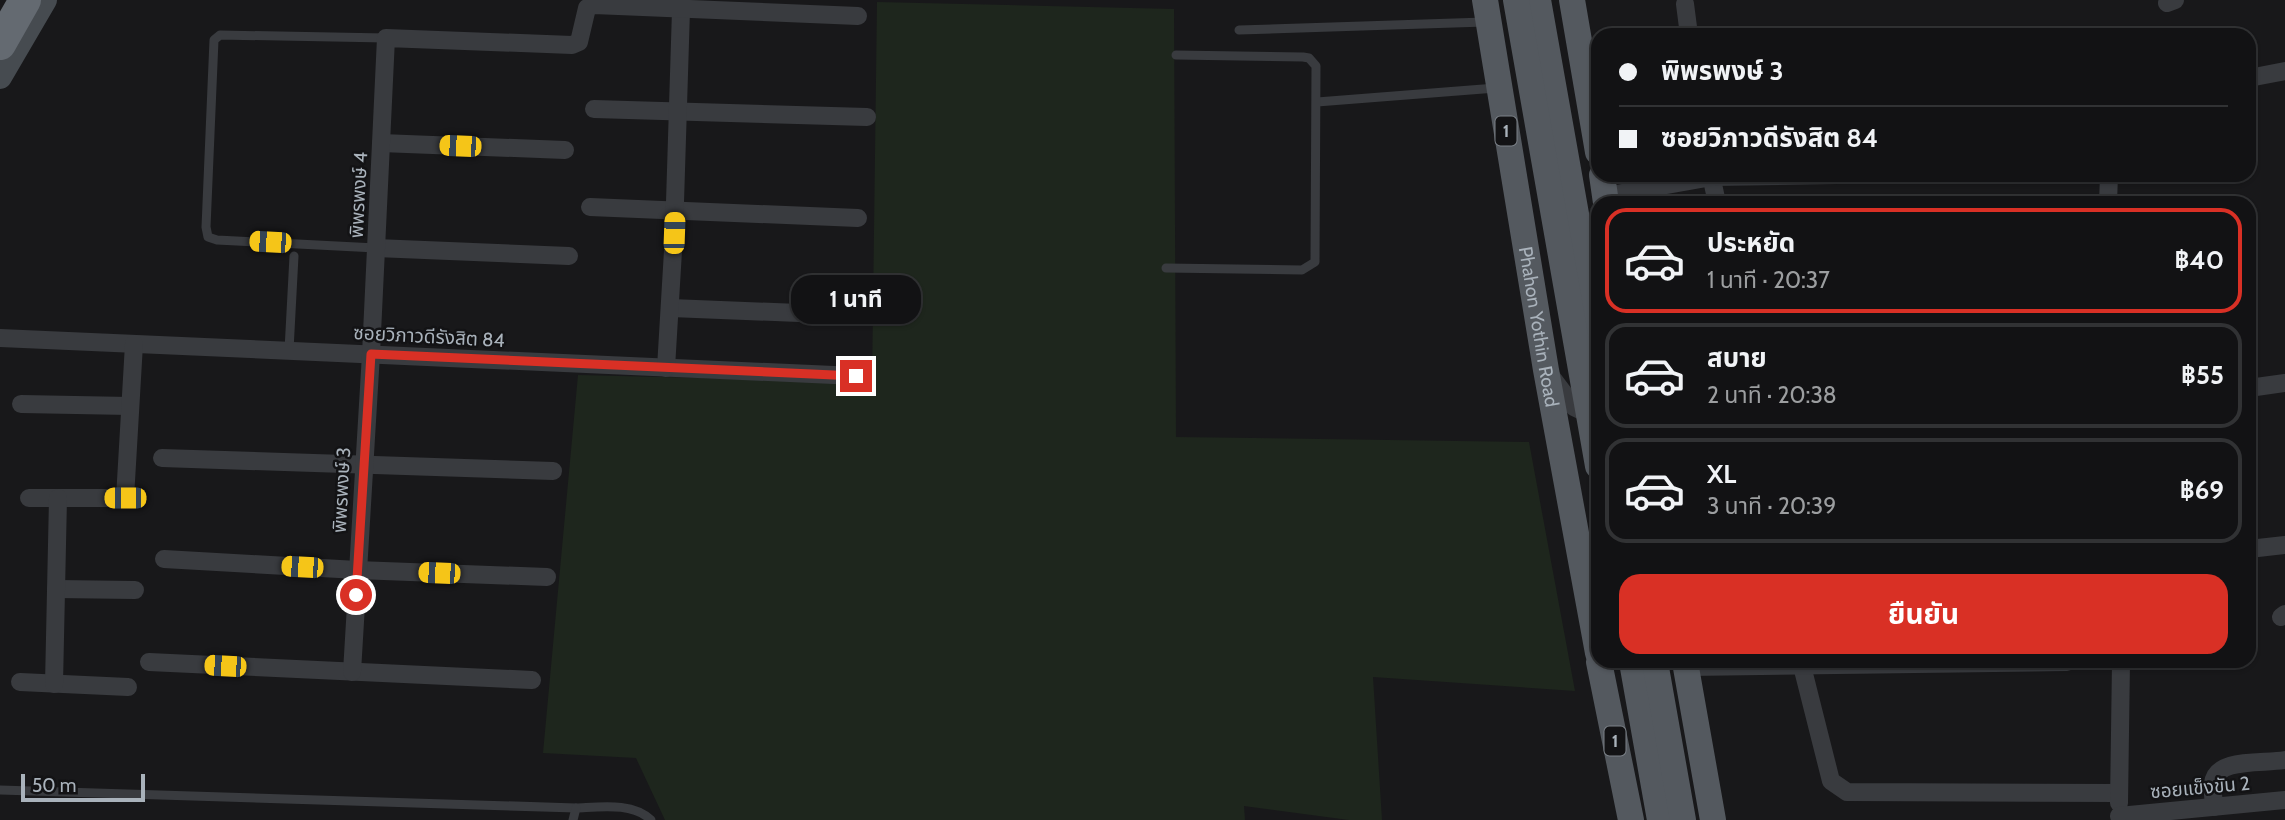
<!DOCTYPE html>
<html lang="th">
<meta charset="utf-8">
<style>
body{margin:0;font-family:Cabin,"Noto Sans Thai",sans-serif;background:#1f2022;color:#f1f3f6;height:100vh;display:flex;flex-direction:column;font-size:26px;white-space:nowrap}
*{box-sizing:border-box;margin:0}
p{font-size:23px;color:#9c9ea0}
.icon{flex:none;width:38px;height:38px;fill:none;stroke:currentColor;stroke-width:2;stroke-linecap:round;stroke-linejoin:round}
.map{position:relative;flex:1;overflow:hidden}
.details{position:absolute;left:1591px;top:196px;width:665px;height:472px;display:flex;flex-direction:column;background:#121214;border-radius:21px;box-shadow:0 2px 5px #0004,0 0 0 2px #313234}
.details>*{flex:none}
.guide{position:absolute;left:1591px;top:28px;width:665px;height:154px;border-radius:21px;box-shadow:0 2px 5px #0004,0 0 0 2px #313234;display:grid;align-content:center;height:154px;padding:0 28px;background:#121214}
.scale{position:absolute;left:21px;bottom:18px;width:124px;box-sizing:border-box;padding-left:7px;border:4px solid #a9b2bb;border-top:0;font-size:19px;line-height:24px;white-space:nowrap;color:#a9b2bb;-webkit-text-stroke:5px #131315;paint-order:stroke}
.end{position:absolute;width:32px;height:32px;margin:-16px;border:9px solid #d93025;background:#fff;box-shadow:0 0 0 4px #fff}
.from{border-radius:50%}
.bubble{position:absolute;height:49px;border-radius:21px;background:#121214;box-shadow:0 2px 5px #0004,0 0 0 2px #313234;font-size:23px;font-weight:700;line-height:49px;text-align:center}
.car{position:absolute;width:21px;height:42px;margin:-21px -10px;border-radius:9px;box-shadow:0 0 5px 2px #0007;background:linear-gradient(#f5c518 24%,#345 0 40%,#f5c518 0 76%,#345 0 86%,#f5c518 0)}
.guide b{display:flex;align-items:center;gap:24px;height:66px;font-size:26px}
.guide b+b{border-top:2px solid #313234}
.guide i{width:18px;height:18px;background:#f1f3f6}
ul{padding:12px 0 0;list-style:none}
li{display:flex;align-items:center;gap:21px;height:105px;margin:0 14px 10px;padding:0 14px;border:4px solid #313234;border-radius:21px}
li div{flex:1}
li b{display:block;font-size:26px}
li em{font-style:normal;font-weight:700}
li.on{border-color:#d93025}
li>.icon{width:63px;height:63px;stroke-width:1.5}
.action{display:flex;gap:14px;margin-top:auto;padding:14px 28px}
.action a{flex:1;height:80px;border-radius:21px;background:#d93025;color:#fff;font-size:28px;font-weight:700;line-height:80px;text-align:center}
.map>svg:first-child{display:block}
</style>
<div class="map">
<svg width="2285" height="820" viewBox="0 0 2285 820">
<rect width="100%" height="100%" fill="#18181a"/>
<!-- green -->
<polygon fill="#1e261d" points="877,2 1174,9 1176,437 1529,442 1575,691 1373,677 1382,820 1349,820 1244,806 1245,820 665,820 636,758 543,753 578,375 872,382"/>
<g fill="none" stroke-linecap="round" stroke-linejoin="round">
<!-- lane -->
<g stroke="#393b3f" stroke-width="9">
<polyline points="1239,30 1485,22"/>
<polyline points="1317,102 1496,88"/>
<polyline points="376,248 217,240 208,237 206,227 214,40 220,35 386,38"/>
<polyline points="1166,268 1302,270 1315,262 1316,66 1309,58 1303,57 1176,55"/>
<polyline points="289,350 294,256"/>
<path d="M0,790L576,808C600,807 633,802 651,820"/>
<polyline points="573,820 576,808"/>
</g>
<!-- street -->
<g stroke="#393b3f" stroke-width="18">
<polyline points="2167,3 2175,0"/>
<polyline points="1685,4 1689,35"/>
<polyline points="2249,78 2285,71"/>
<polyline points="594,109 867,117"/>
<polyline points="381,143 565,150"/>
<polyline points="1711,175 1717,203"/>
<polyline points="1605,196 1712,177 1837,175"/>
<polyline points="2108,203 2109,175"/>
<polyline points="590,207 858,218"/>
<polyline points="376,248 569,256"/>
<polyline points="671,308 849,315"/>
<polyline points="0,338 856,376"/>
<polyline points="666,368 674,234 681,10"/>
<polyline points="1550,375 1574,407 1595,417"/>
<polyline points="2249,388 2285,383"/>
<polyline points="21,404 130,406"/>
<polyline points="162,458 553,471"/>
<polyline points="29,498 125,498 134,344"/>
<polyline points="2249,549 2285,545"/>
<polyline points="164,559 357,570 547,577"/>
<polyline points="56,589 135,590"/>
<polyline points="2281,617 2285,614"/>
<polyline points="149,662 532,680"/>
<polyline points="1801,662 1831,781 1847,792 2119,793"/>
<polyline points="1687,667 2067,662"/>
<polyline points="352,672 371,354 386,38 572,45 579,42 587,8 594,5 858,16"/>
<polyline points="20,682 128,687"/>
<polyline points="54,684 58,498"/>
<polyline points="2119,803 2121,662"/>
<path d="M2214,807C2214,800 2212,792 2213,784C2215,757 2263,764 2285,760"/>
<polyline points="2119,816 2285,800"/>
</g>
<!-- secondary -->
<polyline stroke="#464b50" stroke-width="24" points="0,77 45,0"/>
<!-- primary -->
<g stroke="#54595f" stroke-width="26">
<path id="s1" d="M1485,0L1546,370L1598,653"/>
<polyline points="1538,0 1598,338"/>
<polyline points="1572,0 1598,152"/>
<polyline points="1602,175 1606,203"/>
<polyline points="1599,662 1631,820"/>
<polyline points="1632,662 1660,820"/>
<polyline points="1655,662 1683,820"/>
<polyline points="1685,662 1713,820"/>
</g>
<!-- highway -->
<polyline stroke="#646a71" stroke-width="32" points="0,44 25,0"/>
<!-- primary-bridge -->
<polyline stroke="#54595f" stroke-width="26" points="1516,0 1598,466"/>
</g>
<g fill="none" stroke-linecap="round" stroke-linejoin="round">
<!-- route -->
<polyline stroke="#d93025" stroke-width="9" points="356,595 371,354 856,376"/>
</g>
<g text-anchor="middle" stroke-width="5" stroke-linejoin="round" paint-order="stroke">
<!-- shield labels -->
<g fill="#131315" stroke="#7c8289" stroke-width="2">
<rect x="1495.5" y="116.5" width="21" height="29" rx="5"/>
<rect x="1604.5" y="726.5" width="21" height="29" rx="5"/>
</g>
<g font-size="18" font-weight="bold" fill="#a9b2bb">
<text x="1506" y="137">1</text>
<text x="1615" y="747">1</text>
</g>
<!-- street labels -->
<g font-size="19" fill="#a9b2bb" stroke="#131315">
<text transform="translate(358 195) rotate(-87)" y="7">พิพรพงษ์ 4</text>
<text dy="7" stroke="none"><textPath href="#s1" startOffset="331">Phahon Yothin Road</textPath></text>
<text transform="translate(429 336) rotate(3)" y="7">ซอยวิภาวดีรังสิต 84</text>
<text transform="translate(341 490) rotate(-87)" y="7">พิพรพงษ์ 3</text>
<text transform="translate(2200 787) rotate(-5)" y="7">ซอยแข็งขัน 2</text>
</g>
</g>
</svg>
<div class="scale">50 m</div>
<i class="end from" style="left:356px;top:595px"></i>
<i class="end" style="left:856px;top:376px"></i>
<div class="bubble" style="left:791px;top:275px;width:130px">1 นาที</div>
<i class="car" style="left:460px;top:146px;rotate:272deg"></i>
<i class="car" style="left:674px;top:233px;rotate:2deg"></i>
<i class="car" style="left:270px;top:242px;rotate:273deg"></i>
<i class="car" style="left:125px;top:498px;rotate:270deg"></i>
<i class="car" style="left:302px;top:567px;rotate:273deg"></i>
<i class="car" style="left:439px;top:573px;rotate:272deg"></i>
<i class="car" style="left:225px;top:666px;rotate:273deg"></i>
<div class="guide">
<b><i class="from"></i>พิพรพงษ์ 3</b>
<b><i></i>ซอยวิภาวดีรังสิต 84</b>
</div>
<section class="details">
<ul>
<li class="on"><svg class="icon" aria-label="car" viewBox="0 0 24 24"><path d="M5 17H2v-5l4-1 3-4h7l3 4 3 1v5h-3M9 17h6M6 11h13"/><circle cx="7" cy="17" r="2"/><circle cx="17" cy="17" r="2"/></svg><div><b>ประหยัด</b><p>1 นาที · 20:37</p></div><em>฿40</em></li>
<li><svg class="icon" aria-label="car" viewBox="0 0 24 24"><path d="M5 17H2v-5l4-1 3-4h7l3 4 3 1v5h-3M9 17h6M6 11h13"/><circle cx="7" cy="17" r="2"/><circle cx="17" cy="17" r="2"/></svg><div><b>สบาย</b><p>2 นาที · 20:38</p></div><em>฿55</em></li>
<li><svg class="icon" aria-label="car" viewBox="0 0 24 24"><path d="M5 17H2v-5l4-1 3-4h7l3 4 3 1v5h-3M9 17h6M6 11h13"/><circle cx="7" cy="17" r="2"/><circle cx="17" cy="17" r="2"/></svg><div><b>XL</b><p>3 นาที · 20:39</p></div><em>฿69</em></li>
</ul>
<div class="action"><a>ยืนยัน</a></div>
</section>
</div>
